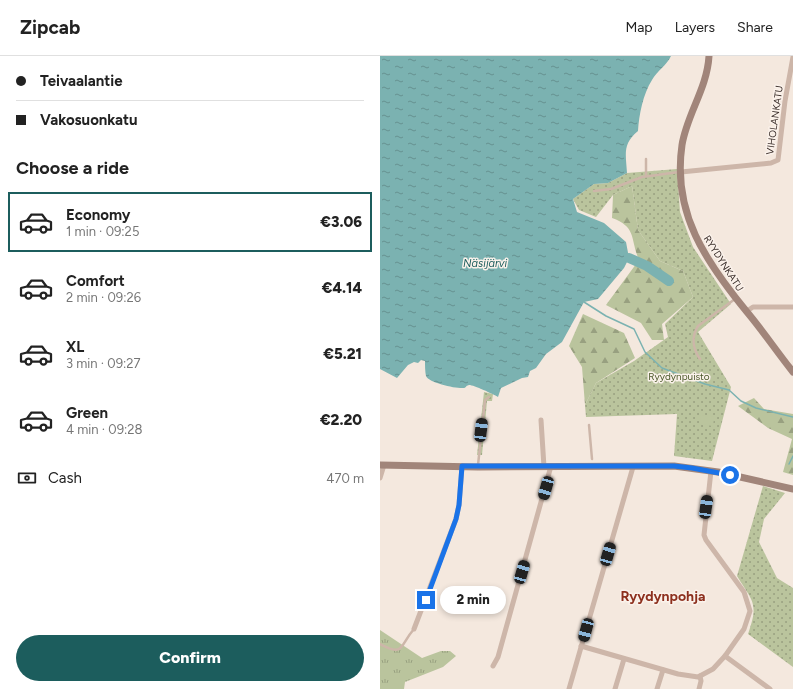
<!DOCTYPE html>
<meta charset="utf-8">
<style>
body{margin:0;font-family:Figtree,sans-serif;background:#f2f2f2;color:#222;height:100vh;display:flex;flex-direction:column;font-size:15px;white-space:nowrap}
*{box-sizing:border-box;margin:0}
p{font-size:13px;color:#767676}
.icon{flex:none;width:22px;height:22px;fill:none;stroke:currentColor;stroke-width:2;stroke-linecap:round;stroke-linejoin:round}
.map{position:relative;flex:1;overflow:hidden}
.sheet{display:flex;flex-direction:column;background:#fff;width:380px}
.sheet>*{flex:none}
.hud{display:grid;align-content:center;height:88px;padding:0 16px;background:#fff}
.end{position:absolute;width:18px;height:18px;margin:-9px;border:5px solid #1a73e8;background:#fff;box-shadow:0 0 0 2px #fff}
.from{border-radius:50%}
.bubble{position:absolute;height:28px;border-radius:14px;background:#fff;box-shadow:0 2px 6px #0003;font-size:13px;font-weight:800;line-height:28px;text-align:center}
.car{position:absolute;width:12px;height:24px;margin:-12px -6px;border-radius:5px;box-shadow:0 0 3px 1px #0007;background:linear-gradient(#222 24%,#8ab4d8 0 40%,#222 0 76%,#8ab4d8 0 86%,#222 0)}
.hud b{display:flex;align-items:center;gap:14px;height:38px;font-size:15px}
.hud b+b{border-top:1px solid #e0e0e0}
.hud i{width:10px;height:10px;background:#222}
ul{padding:0;list-style:none}
li{display:flex;align-items:center;gap:12px;height:60px;margin:0 8px 6px;padding:0 8px;border:2px solid transparent;border-radius:0px}
li div{flex:1}
li b{display:block;font-size:15px}
li em{font-style:normal;font-weight:800}
li.selected{border-color:#1c5d5d}
li>.icon{width:36px;height:36px;stroke-width:1.5}
h2{padding:0 16px;font-size:18px;line-height:48px}
.pay{display:flex;align-items:center;gap:10px;height:44px;padding:0 16px;font-size:15px}
.pay p{margin-inline-start:auto}
.cta{display:flex;gap:8px;margin-top:auto;padding:8px 16px}
.cta a{flex:1;height:46px;border-radius:24px;background:#1c5d5d;color:#fff;font-size:16px;font-weight:800;line-height:46px;text-align:center}
header{display:flex;align-items:center;gap:24px;box-sizing:border-box;height:56px;padding:0 20px;background:#fff;border-bottom:1px solid #e0e0e0}
header strong{font-size:19px}
nav{display:flex;gap:22px;margin-inline-start:auto;font-size:14px}
main{display:flex;flex:1;min-height:0}
.map>svg:first-child{display:block}
</style>
<header>
<strong>Zipcab</strong>
<nav><a>Map</a><a>Layers</a><a>Share</a></nav>
</header>
<main>
<section class="sheet">
<div class="hud">
<b><i class="from"></i>Teivaalantie</b>
<b><i></i>Vakosuonkatu</b>
</div>
<h2>Choose a ride</h2>
<ul>
<li class="selected"><svg class="icon" aria-label="car" viewBox="0 0 24 24"><path d="M5 17H2v-5l4-1 3-4h7l3 4 3 1v5h-3M9 17h6M6 11h13"/><circle cx="7" cy="17" r="2"/><circle cx="17" cy="17" r="2"/></svg><div><b>Economy</b><p>1 min · 09:25</p></div><em>€3.06</em></li>
<li><svg class="icon" aria-label="car" viewBox="0 0 24 24"><path d="M5 17H2v-5l4-1 3-4h7l3 4 3 1v5h-3M9 17h6M6 11h13"/><circle cx="7" cy="17" r="2"/><circle cx="17" cy="17" r="2"/></svg><div><b>Comfort</b><p>2 min · 09:26</p></div><em>€4.14</em></li>
<li><svg class="icon" aria-label="car" viewBox="0 0 24 24"><path d="M5 17H2v-5l4-1 3-4h7l3 4 3 1v5h-3M9 17h6M6 11h13"/><circle cx="7" cy="17" r="2"/><circle cx="17" cy="17" r="2"/></svg><div><b>XL</b><p>3 min · 09:27</p></div><em>€5.21</em></li>
<li><svg class="icon" aria-label="car" viewBox="0 0 24 24"><path d="M5 17H2v-5l4-1 3-4h7l3 4 3 1v5h-3M9 17h6M6 11h13"/><circle cx="7" cy="17" r="2"/><circle cx="17" cy="17" r="2"/></svg><div><b>Green</b><p>4 min · 09:28</p></div><em>€2.20</em></li>
</ul>
<div class="pay"><svg class="icon" aria-label="cash" viewBox="0 0 24 24"><path d="M3 7h18v10H3z"/><circle cx="12" cy="12" r="2"/></svg>Cash<p>470 m</p></div>
<div class="cta"><a>Confirm</a></div>
</section>
<div class="map">
<svg width="413" height="633" viewBox="0 0 413 633">
<defs>
<pattern id="grass-tufts" width="24" height="20" patternUnits="userSpaceOnUse"><rect width="24" height="20" fill="#bac49d"/><path d="M3 7l-1-3M5 7V3M7 7l1-3M15 17l-1-3M17 17v-4M19 17l1-3" fill="none" stroke="#98a080"/></pattern>
<pattern id="forest-firs" width="22" height="20" patternUnits="userSpaceOnUse"><rect width="22" height="20" fill="#bac49d"/><path d="M5 1l3.5 6h-7zM16 11l3.5 6h-7z" fill="#98a080"/></pattern>
<pattern id="park-dots" width="8" height="8" patternUnits="userSpaceOnUse"><rect width="8" height="8" fill="#bac49d"/><path d="M2 2h.1M6 6h.1" fill="none" stroke="#98a080" stroke-width="1.8" stroke-linecap="round"/></pattern>
<pattern id="water-ripples" width="26" height="14" patternUnits="userSpaceOnUse"><rect width="26" height="14" fill="#7bb2b1"/><path d="M2 4q2-2 4 0t4 0M15 11q2-2 4 0t4 0" fill="none" stroke="#669190"/></pattern>
</defs>
<rect width="100%" height="100%" fill="#f4e8de"/>
<!-- grass -->
<polygon fill="url(#grass-tufts)" points="0,574 42,602 61,595 70,595 76,600 63,611 25,626 24,633 0,633"/>
<!-- forest -->
<g fill="url(#forest-firs)">
<path d="M252,130L258,174L280,205L303,215L313,241L282,268L284,284H272L261,267L226,249L259,204C250,183 257,171 232,162L233,139Z"/>
<polygon points="203,258 244,277 255,302 216,327 205,349 202,311 189,290"/>
<polygon points="374,342 384,353 413,358 413,419 403,416 412,383 388,372 358,350"/>
</g>
<!-- park -->
<g fill="url(#park-dots)">
<polygon points="297,113 300,156 313,191 351,248 318,276 351,331 332,405 294,400 297,358 206,361 205,349 216,327 254,305 288,281 285,268 313,241 303,215 280,205 258,174 252,130 233,139 216,161 199,154 193,143 214,128 228,127 247,117"/>
<polygon points="104,336 113,338 112,345 107,345 102,399 97,399"/>
<path d="M383,430L405,437L384,463L379,486L397,522L413,532V611L368,578C379,547 373,546 357,520Z"/>
</g>
<!-- pitch -->
<polygon fill="#bac49d" points="321,359 334,361 333,370 319,368"/>
<!-- water -->
<path fill="url(#water-ripples)" d="M0,0H291C287,9 277,15 272,24C263,38 259,59 258,75C242,88 246,99 247,117L228,127L214,128L193,143L197,156L224,167L246,186L249,202L244,212L218,243L204,246L182,286L166,298L156,312L150,315L148,321L142,322L121,332L118,341C113,338 94,329 89,329C85,330 87,331 84,332C77,333 49,327 46,320C45,316 45,309 45,305L41,304L38,307L34,306L28,309L17,322L0,313Z"/>
<g fill="none" stroke-linecap="round" stroke-linejoin="round">
<!-- stream -->
<g stroke="#7bb2b1" stroke-width="1.5">
<polyline points="204,246 226,260 254,273 265,296 282,312 325,328 349,334 361,345 376,352 413,361"/>
<polyline points="409,408 413,400"/>
</g>
<!-- river -->
<polyline stroke="#7bb2b1" stroke-width="10" points="249,202 267,210 289,225"/>
<!-- lane -->
<g stroke="#cdb6a9" stroke-width="2.5">
<polyline points="266,103 266,120"/>
<polyline points="214,135 231,133 262,121 299,116"/>
<path d="M320,303C313,293 311,281 318,270L355,243"/>
<polyline points="209,369 212,403"/>
<polyline points="98,409 105,344 109,341"/>
<path d="M0,588C25,601 19,590 34,573"/>
</g>
<!-- street -->
<g stroke="#cdb6a9" stroke-width="5">
<polyline points="301,116 391,107 398,104 405,45 413,1"/>
<polyline points="367,255 373,251 413,251"/>
<polyline points="161,364 164,411"/>
<polyline points="0,422 4,409"/>
<polyline points="34,573 76,463 79,449 82,411"/>
<polyline points="201,590 298,618 318,621 333,613 345,600 364,573 370,555 364,536 326,484 324,479 331,415"/>
<polyline points="345,600 390,633"/>
<polyline points="113,610 118,601 171,410"/>
<polyline points="189,633 253,411"/>
<polyline points="235,633 244,603"/>
<polyline points="277,633 283,614"/>
<polyline points="319,633 321,625 320,620"/>
</g>
<!-- secondary -->
<g stroke="#a1857a" stroke-width="7">
<path d="M329,0C327,33 307,58 302,89C292,157 326,206 367,256C383,275 397,296 413,316"/>
<polyline points="0,409 98,411 294,410 338,416 413,433"/>
</g>
</g>
<g fill="none" stroke-linecap="round" stroke-linejoin="round">
<!-- route -->
<polyline stroke="#1a73e8" stroke-width="5" points="46,544 76,463 79,449 82,410 294,410 312,412 350,419"/>
</g>
<g text-anchor="middle" stroke-width="3" stroke-linejoin="round" paint-order="stroke">
<!-- street labels -->
<g font-size="10" fill="#392d29" stroke="#fbf2eb">
<text transform="translate(394 64) rotate(-82)" y="4">VIHOLANKATU</text>
<text transform="translate(344 207) rotate(57)" y="4">RYYDYNKATU</text>
</g>
<!-- park labels -->
<g font-size="10" fill="#4c592b" stroke="#fbf2eb">
<text x="299" y="324">Ryydynpuisto</text>
</g>
<!-- water labels -->
<g font-size="11" font-style="italic" fill="#1c5d5d" stroke="#fbf2eb">
<text x="105" y="211">Näsijärvi</text>
</g>
<!-- district labels -->
<g font-size="14" font-weight="bold" fill="#8d301e" stroke="#fbf2eb">
<text x="283" y="545">Ryydynpohja</text>
</g>
</g>
</svg>
<i class="end from" style="left:350px;top:419px"></i>
<i class="end" style="left:46px;top:544px"></i>
<div class="bubble" style="left:60px;top:530px;width:66px">2 min</div>
<i class="car" style="left:101px;top:374px;rotate:7deg"></i>
<i class="car" style="left:166px;top:432px;rotate:196deg"></i>
<i class="car" style="left:326px;top:451px;rotate:8deg"></i>
<i class="car" style="left:228px;top:498px;rotate:16deg"></i>
<i class="car" style="left:142px;top:516px;rotate:16deg"></i>
<i class="car" style="left:206px;top:574px;rotate:195deg"></i>
</div>
</main>
